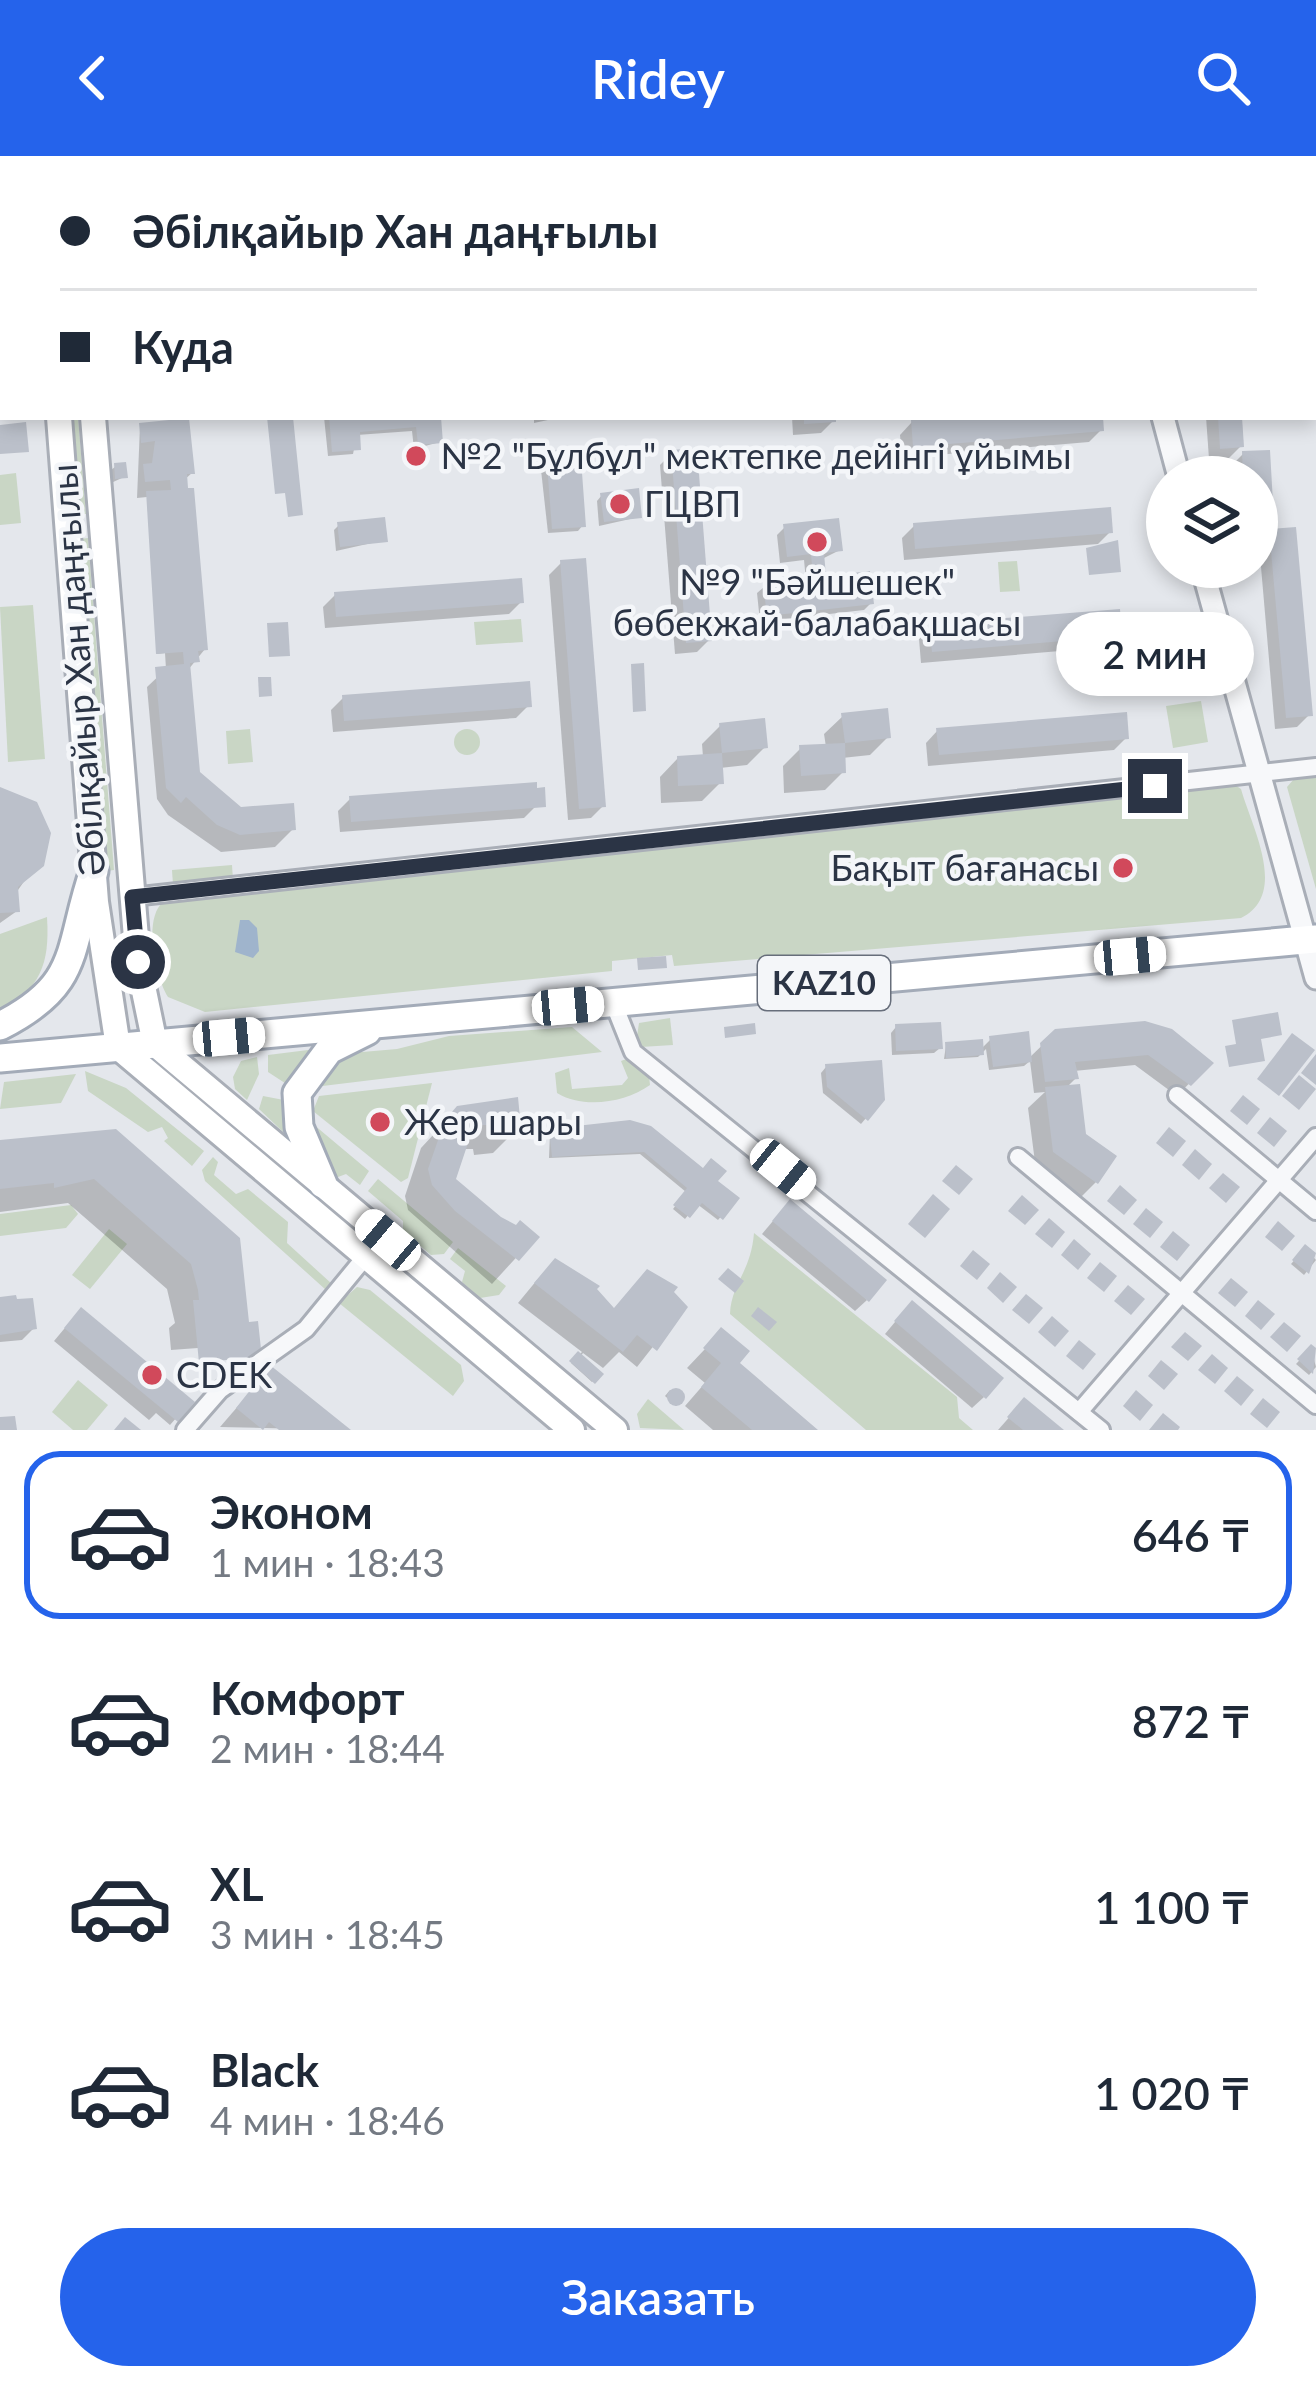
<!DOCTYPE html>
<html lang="ru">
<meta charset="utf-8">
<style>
body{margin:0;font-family:Lato,sans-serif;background:#f2f2f3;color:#1f2937;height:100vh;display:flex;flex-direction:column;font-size:45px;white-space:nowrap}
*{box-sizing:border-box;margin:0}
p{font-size:39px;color:#747a83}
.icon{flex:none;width:66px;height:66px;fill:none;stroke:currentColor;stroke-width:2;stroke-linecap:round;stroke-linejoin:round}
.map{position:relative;height:1274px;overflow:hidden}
.panel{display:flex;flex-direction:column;background:#fff;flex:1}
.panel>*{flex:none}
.hud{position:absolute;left:0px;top:0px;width:1317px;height:264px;box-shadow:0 6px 18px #0003;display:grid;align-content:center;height:264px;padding:0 60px;background:#fff}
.buttons{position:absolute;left:1146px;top:300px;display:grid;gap:24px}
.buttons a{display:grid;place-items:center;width:132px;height:132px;border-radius:50%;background:#fff;box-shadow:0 6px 18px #0003;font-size:60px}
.end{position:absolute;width:54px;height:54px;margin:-27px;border:15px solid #2b3445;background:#fff;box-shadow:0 0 0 6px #fff}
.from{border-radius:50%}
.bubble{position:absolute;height:84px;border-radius:42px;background:#fff;box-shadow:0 6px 18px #0003;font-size:39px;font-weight:600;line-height:84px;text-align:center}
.car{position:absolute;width:36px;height:72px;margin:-36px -18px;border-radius:15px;box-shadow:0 0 9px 3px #0007;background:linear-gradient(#fff 24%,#345 0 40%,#fff 0 76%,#345 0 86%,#fff 0)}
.hud b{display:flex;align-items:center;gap:42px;height:114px;font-size:45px}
.hud b+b{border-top:3px solid #e0e1e3}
.hud i{width:30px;height:30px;background:#1f2937}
ul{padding:21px 0 0;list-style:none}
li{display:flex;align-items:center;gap:36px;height:168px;margin:0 24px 18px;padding:0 36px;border:6px solid transparent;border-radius:36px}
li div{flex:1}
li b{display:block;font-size:45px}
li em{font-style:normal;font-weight:600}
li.current{border-color:#2563eb}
li>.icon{width:108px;height:108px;stroke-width:1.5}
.cta{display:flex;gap:24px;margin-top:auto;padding:24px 60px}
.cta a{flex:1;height:138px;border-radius:72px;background:#2563eb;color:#fff;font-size:48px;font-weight:600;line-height:138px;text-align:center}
header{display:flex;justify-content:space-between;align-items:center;height:156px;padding:0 60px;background:#2563eb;color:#fff;font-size:54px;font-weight:600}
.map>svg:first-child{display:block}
</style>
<header><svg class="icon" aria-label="back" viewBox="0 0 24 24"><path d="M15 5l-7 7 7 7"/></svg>Ridey<svg class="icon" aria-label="search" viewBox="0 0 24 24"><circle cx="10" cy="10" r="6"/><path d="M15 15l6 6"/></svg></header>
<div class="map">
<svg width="1316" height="1274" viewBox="0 0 1316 1274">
<rect width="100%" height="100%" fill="#e4e7ec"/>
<!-- green -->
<g fill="#c9d6c5">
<polygon points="71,261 78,261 86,358 79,358"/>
<polygon points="16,317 21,367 0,369 0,319"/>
<polygon points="88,382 114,714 106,715 80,383"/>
<polygon points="1017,405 1020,435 1000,436 998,406"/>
<polygon points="33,449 45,603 8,606 0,451"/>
<polygon points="521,463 523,486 476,489 474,466"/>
<polygon points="1201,545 1208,586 1173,592 1166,550"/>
<circle cx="467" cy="586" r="13"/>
<polygon points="250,573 253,606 228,608 226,575"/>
<polygon points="1316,620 1316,733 1287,631 1294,623"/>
<path d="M1232,627L1241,633C1252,672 1289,738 1241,762L674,810L672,799L612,805V815L205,856L168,841C155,820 143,763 163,746Z"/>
<polygon points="232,709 233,724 173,729 172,714"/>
<path d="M47,761C50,810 40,830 0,859V778Z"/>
<polygon points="670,862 673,889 641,891 636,887 639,867"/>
<polygon points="572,871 602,896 306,932 339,898 397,893 449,880"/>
<polygon points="324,892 294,933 268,916 268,899"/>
<polygon points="257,901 259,918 247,944 235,933 233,921 241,905"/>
<path d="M629,902L649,920L650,929C625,947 583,953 557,937L555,917L569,912L572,933L622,929L628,922L621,905Z"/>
<polygon points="85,915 126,932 204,995 192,1010 164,985 168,982 162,971 148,976 88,935"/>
<polygon points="76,918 61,947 0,953 4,926"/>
<polygon points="432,927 408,1022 401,1026 313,955 319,940"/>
<polygon points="263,940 289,945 301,993 259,953"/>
<polygon points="301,958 369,1015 360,1029 346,1018 338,1021 328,1014"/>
<polygon points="241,976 498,1192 494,1197 237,981"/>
<polygon points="213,1001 218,1006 214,1019 236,1038 248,1033 288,1066 287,1087 332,1128 326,1134 205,1025 202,1014"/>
<polygon points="378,1023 453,1086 444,1098 431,1099 403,1075 403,1065 368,1035"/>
<polygon points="71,1049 78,1058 66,1072 0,1080 0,1058"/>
<polygon points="109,1073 127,1088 90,1133 72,1119"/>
<path d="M754,1077L957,1241L959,1262L973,1274H866L730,1158C731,1128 751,1116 754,1077Z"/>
<polygon points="458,1092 506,1130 499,1139 480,1142 462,1126 465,1115 450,1103"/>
<polygon points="357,1131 370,1134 461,1209 464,1225 453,1240 339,1147"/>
<polygon points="78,1224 108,1249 87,1274 73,1274 52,1256"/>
<polygon points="648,1243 684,1274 640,1272 637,1258"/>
</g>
<!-- water -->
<polygon fill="#9fb4cc" points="240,764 249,764 257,772 259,795 253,802 235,796"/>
<!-- shadow -->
<g fill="#0003">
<rect x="137" y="0" width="27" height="3"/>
<rect x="248" y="0" width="34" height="3"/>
<rect x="352" y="0" width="34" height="3"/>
<polygon points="562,0 832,0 833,3 562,3"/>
<polygon points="860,0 1012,0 1012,3 857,3"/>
<rect x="1136" y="0" width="35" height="3"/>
<polygon points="324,261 438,261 440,286 414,293 412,275 357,279 353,298 328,300"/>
<polygon points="534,261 562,261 534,267"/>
<polygon points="792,261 833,261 833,265 821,277 793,279"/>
<polygon points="979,261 1100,261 1101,274 1089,286 902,302 900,279 912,266"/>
<polygon points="1206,261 1239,261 1241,290 1229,302 1209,303"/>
<polygon points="140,270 192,317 184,324 205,493 188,514 197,618 240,654 293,673 275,691 221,696 168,659 157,643 147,531 166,513 165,497 157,498 147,341 137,342"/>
<polygon points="548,297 583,369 578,375 548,377 540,305"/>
<polygon points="672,297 709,484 697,496 675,498 660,309"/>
<polygon points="1267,297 1270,346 1257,359 1257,321 1225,321 1225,316 1243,298"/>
<polygon points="116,310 124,321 111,327 110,315"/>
<polygon points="602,339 639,361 599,370 597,345"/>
<polygon points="339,369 385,384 336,395 334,374"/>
<polygon points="914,370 1110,376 1098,388 904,404 902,382"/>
<polygon points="785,371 840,394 822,403 824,423 871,447 864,454 760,466 757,437 765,430 806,425 804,404 780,407 777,379"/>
<polygon points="1271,376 1309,559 1297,571 1275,573 1259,388"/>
<polygon points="561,407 603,650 591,662 568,664 549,419"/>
<polygon points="335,439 521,446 509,458 325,472 323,451"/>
<polygon points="931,471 1119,479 1107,491 921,507 919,483"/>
<polygon points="343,542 528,550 516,562 333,576 331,554"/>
<polygon points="843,560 888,581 870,599 842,602 843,616 825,634 784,637 783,610 801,592 826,591 824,578"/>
<polygon points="720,570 765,591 747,609 720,612 721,626 702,645 661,647 660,621 678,602 703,601 702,588"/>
<polygon points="938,574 1126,582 1114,594 928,610 926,587"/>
<polygon points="0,635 47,693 18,734 17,755 0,767"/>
<polygon points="350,643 540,646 524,662 340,676 338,655"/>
<polygon points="896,871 940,892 934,897 892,899 891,877"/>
<polygon points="1056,876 1209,907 1177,940 1135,909 1074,915 1076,922 1066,932 1096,1026 1078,1044 1036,1014 1028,952 1045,936 1034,937 1030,905 1024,910 989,914 986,893 978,901 944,903 946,889 981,893 991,883 1029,902"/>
<polygon points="826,911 882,943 861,968 823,937 821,917"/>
<polygon points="458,952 518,972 493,997 474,999 473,993 463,993 453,1024 499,1063 535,1081 492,1128 408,1054 405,1040 421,992"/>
<polygon points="630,967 736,1043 718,1064 697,1048 685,1063 673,1053 686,1036 640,998 549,1002 550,976"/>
<polygon points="115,976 237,1083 198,1192 171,1194 169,1172 175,1167 167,1133 68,1047 0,1056 0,987"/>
<polygon points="778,1059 867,1144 855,1155 762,1078"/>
<polygon points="1305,1092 1316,1104 1304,1119 1291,1108"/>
<polygon points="537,1124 594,1133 612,1155 670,1136 684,1151 637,1211 619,1196 603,1212 583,1197 580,1201 600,1218 592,1226 571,1207 582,1196 518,1147"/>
<polygon points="0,1145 34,1172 22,1184 0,1186"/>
<polygon points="900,1160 984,1241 972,1252 885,1178"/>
<polygon points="69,1167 190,1246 170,1269 156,1257 149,1264 54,1185"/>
<polygon points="722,1175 735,1208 810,1274 713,1274 685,1250 705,1227 687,1212"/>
<polygon points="1311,1192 1316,1211 1309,1219 1296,1208"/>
<polygon points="270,1213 347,1274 220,1271"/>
<polygon points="670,1234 684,1242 676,1250 665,1240"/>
<polygon points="1013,1257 1060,1274 998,1274"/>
</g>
<!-- building -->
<g fill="#bbc0ca">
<polygon points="267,261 293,261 303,359 288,361 285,337 275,338"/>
<polygon points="329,261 441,261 443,287 418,289 416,271 360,276 361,294 332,296"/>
<polygon points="804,261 836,261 836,266 804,268"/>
<polygon points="942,261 1103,261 1104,275 913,291 911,264"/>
<polygon points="1218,261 1242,261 1244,291 1220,293"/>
<polygon points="189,262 195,318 187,318 188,332 194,332 208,494 198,495 200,506 190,507 200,616 241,651 294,647 296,674 240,679 217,669 186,641 181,647 166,632 155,511 184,508 183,496 156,498 146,335 171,334 170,324 145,326 143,308 152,307 155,285 141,287 139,267"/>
<polygon points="26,266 29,296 0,298 0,269"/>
<polygon points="574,292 575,304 581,303 586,371 552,373 546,295"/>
<polygon points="697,292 712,485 686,487 671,294"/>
<polygon points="1270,294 1273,347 1257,348 1257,321 1243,321 1242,295"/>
<polygon points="126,306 128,322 115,323 114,307"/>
<polygon points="639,332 642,362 604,366 600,337"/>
<polygon points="1111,351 1113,377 915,393 913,367"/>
<polygon points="385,361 388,386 340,391 337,366"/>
<polygon points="839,362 843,395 824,397 826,420 870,415 874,448 767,460 763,427 813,421 811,398 787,401 783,368"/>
<polygon points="1296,371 1313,560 1286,562 1269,373"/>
<polygon points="1118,384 1121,416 1089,419 1086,392"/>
<polygon points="586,402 606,651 579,653 560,404"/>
<polygon points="522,422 524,447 336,461 334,436"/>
<polygon points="1120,453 1122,480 932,496 929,468"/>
<polygon points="288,466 290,500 269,501 267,467"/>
<polygon points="644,507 646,555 633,556 631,508"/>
<polygon points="258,521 271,521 272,540 259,541"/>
<polygon points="530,525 532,551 344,565 342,539"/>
<polygon points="888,552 891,582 845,587 841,557"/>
<polygon points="1127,556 1129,583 939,599 936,572"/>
<polygon points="765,562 768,592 722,597 719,567"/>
<polygon points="845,587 846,617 801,620 799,589"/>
<polygon points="722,597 724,628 678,630 677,600"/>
<polygon points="537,626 537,632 545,631 546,651 351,666 349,640"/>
<polygon points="0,631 37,646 51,677 44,710 18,731 20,756 0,757"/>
<polygon points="666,800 667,812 638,814 637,802"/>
<polygon points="1278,856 1282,879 1261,883 1265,905 1229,911 1225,890 1236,888 1232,864"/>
<polygon points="1145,865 1172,873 1214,907 1191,930 1148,899 1075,906 1079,923 1045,926 1040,887 1055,873"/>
<polygon points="941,866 943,893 896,895 895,868"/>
<polygon points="755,867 756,878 725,882 724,871"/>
<polygon points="1029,875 1032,906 993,911 989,880"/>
<polygon points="1292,877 1315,894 1279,940 1257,923"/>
<polygon points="983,883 984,899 946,902 945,886"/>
<polygon points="1316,898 1316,929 1301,917"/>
<polygon points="882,904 885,944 868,965 827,931 825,908"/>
<polygon points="1299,919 1316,933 1299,954 1282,940"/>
<polygon points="1080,928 1086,978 1117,1000 1098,1028 1053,996 1045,931"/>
<polygon points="1243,939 1260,953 1247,969 1230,955"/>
<polygon points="518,941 521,973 498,975 497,969 474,969 456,1023 501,1061 516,1069 520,1064 540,1081 519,1105 455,1055 432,1029 428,1013 445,964 457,950"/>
<polygon points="1270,961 1287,975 1274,991 1257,977"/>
<polygon points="630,964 651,970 703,1012 711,1002 727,1015 718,1025 740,1042 723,1064 702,1047 690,1062 673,1049 687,1032 644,996 552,1001 549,973"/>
<polygon points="1169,971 1186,985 1173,1001 1156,987"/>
<polygon points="116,973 240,1082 249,1166 258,1165 261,1193 254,1201 199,1207 193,1144 199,1144 198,1134 191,1108 94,1023 54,1032 54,1027 0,1033 0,984"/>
<polygon points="1195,993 1212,1008 1199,1024 1182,1009"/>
<polygon points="956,1009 973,1023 959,1039 942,1025"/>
<polygon points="1223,1017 1240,1031 1226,1047 1209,1032"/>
<polygon points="1120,1029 1137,1044 1124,1059 1107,1045"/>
<polygon points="933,1038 950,1053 925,1082 908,1068"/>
<polygon points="1022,1039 1039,1054 1025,1069 1008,1055"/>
<polygon points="790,1043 887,1124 869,1146 772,1065"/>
<polygon points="1146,1052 1163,1066 1150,1082 1133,1068"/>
<polygon points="1049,1062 1065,1076 1052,1092 1035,1078"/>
<polygon points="1278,1065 1295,1080 1282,1095 1265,1081"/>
<polygon points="1173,1075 1190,1089 1177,1105 1160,1091"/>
<polygon points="1074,1083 1091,1098 1078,1114 1061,1099"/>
<polygon points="1305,1088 1316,1097 1309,1118 1292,1104"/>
<polygon points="973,1094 990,1108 977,1124 960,1110"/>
<polygon points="555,1102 600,1130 597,1133 614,1152 647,1113 678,1131 674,1136 688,1151 657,1195 637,1179 623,1196 534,1127"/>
<polygon points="1100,1106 1117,1120 1104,1136 1087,1122"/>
<polygon points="728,1112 744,1125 735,1137 718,1123"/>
<polygon points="1000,1116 1017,1131 1003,1147 987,1132"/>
<polygon points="1231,1122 1248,1136 1235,1151 1218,1137"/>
<polygon points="1128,1129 1145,1143 1131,1159 1114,1145"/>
<polygon points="1026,1138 1043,1152 1029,1168 1012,1154"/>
<polygon points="16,1139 17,1143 33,1142 37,1173 0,1179 0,1141"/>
<polygon points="912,1144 1004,1222 986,1243 894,1165"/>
<polygon points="1258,1144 1275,1158 1261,1174 1245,1160"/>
<polygon points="81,1151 195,1246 178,1266 64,1172"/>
<polygon points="758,1151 777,1166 769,1175 751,1160"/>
<polygon points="1052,1160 1069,1175 1055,1191 1038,1176"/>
<polygon points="1284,1166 1301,1180 1287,1196 1270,1181"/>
<polygon points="721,1171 750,1195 740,1207 818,1274 752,1274 701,1231 721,1207 703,1192"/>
<polygon points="1185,1176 1202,1190 1188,1205 1171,1191"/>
<polygon points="1079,1184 1096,1198 1083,1214 1066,1200"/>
<polygon points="1311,1188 1316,1192 1313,1218 1297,1203"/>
<polygon points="578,1195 604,1218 595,1228 569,1205"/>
<polygon points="1212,1198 1228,1212 1215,1228 1198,1214"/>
<polygon points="1161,1204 1178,1218 1164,1234 1148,1220"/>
<polygon points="270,1209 351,1274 279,1274 269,1266 263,1274 236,1252"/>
<polygon points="1237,1220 1254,1234 1241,1250 1224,1235"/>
<circle cx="676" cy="1241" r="9"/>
<polygon points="1136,1234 1153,1249 1140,1265 1123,1250"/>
<polygon points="1024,1241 1064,1274 1023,1274 1007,1261"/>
<polygon points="1263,1242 1280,1256 1267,1272 1250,1258"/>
<polygon points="1163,1257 1180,1271 1178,1274 1149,1274"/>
<polygon points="15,1260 17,1274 0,1274 0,1261"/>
<polygon points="125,1261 141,1274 114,1274"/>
</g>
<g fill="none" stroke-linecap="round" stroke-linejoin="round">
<defs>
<g id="minor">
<polyline points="132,741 1316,611"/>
<polyline points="613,846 633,896 1101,1274"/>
<polyline points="1177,939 1316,1055"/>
<polyline points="1018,1001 1316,1249"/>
<polyline points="1079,1256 1316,981"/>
<polyline points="185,1274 220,1234 306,1173 366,1100"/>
</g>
<g id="tertiary">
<polyline points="1092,0 1093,3"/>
<polyline points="1163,261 1179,321"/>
<polyline points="1202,411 1316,822"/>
</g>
<g id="secondary">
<polyline points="38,0 38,3"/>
<polyline points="74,0 74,3"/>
<polyline points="59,261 96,746 118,891 572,1274"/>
<polyline points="93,261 138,806 155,888 615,1274"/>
</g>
<g id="primary">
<path d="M0,870C83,828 67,793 94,715"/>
<polyline points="0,902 1316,783"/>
<polyline points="323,1028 299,971 297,937 329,894 367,875"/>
</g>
</defs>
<!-- minor casing -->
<use href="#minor" stroke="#a9aeb7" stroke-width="22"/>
<!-- tertiary casing -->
<use href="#tertiary" stroke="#a9aeb7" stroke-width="27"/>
<!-- secondary casing -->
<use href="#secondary" stroke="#a9aeb7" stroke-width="30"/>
<!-- primary casing -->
<use href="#primary" stroke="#a3abb8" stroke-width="33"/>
<!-- minor -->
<use href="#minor" stroke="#f7f8fa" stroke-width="16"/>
<!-- tertiary -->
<use href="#tertiary" stroke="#f7f8fa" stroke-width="21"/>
<!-- secondary -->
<use href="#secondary" stroke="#fff" stroke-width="24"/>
<!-- primary -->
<use href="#primary" stroke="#fff" stroke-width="27"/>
</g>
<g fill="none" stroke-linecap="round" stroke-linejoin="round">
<!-- route -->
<polyline stroke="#2b3445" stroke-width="15" points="138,806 132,741 1155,630"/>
</g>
<!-- markers -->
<g fill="#d1495b" stroke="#f4f6f9" stroke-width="4.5">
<circle cx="416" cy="300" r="12"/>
<circle cx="620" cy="348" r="12"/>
<circle cx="817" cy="386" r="12"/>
<circle cx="1123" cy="712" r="12"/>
<circle cx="380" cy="966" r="12"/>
<circle cx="152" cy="1219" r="12"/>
</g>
<g text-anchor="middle" stroke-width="9" stroke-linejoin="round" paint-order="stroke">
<!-- shield labels -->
<rect fill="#f4f6f9" stroke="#676e7b" stroke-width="3" x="758" y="800" width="132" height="54" rx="9"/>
<g font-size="33" font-weight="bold" fill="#2b3445">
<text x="824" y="839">KAZ10</text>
</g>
<!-- poi labels -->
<g font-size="36" fill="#2b3445" stroke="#f4f6f9" text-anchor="start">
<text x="440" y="313">№2 "Бұлбұл" мектепке дейінгі ұйымы</text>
<text x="644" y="361">ГЦВП</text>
<text x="817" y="439" text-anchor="middle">№9 "Бәйшешек"<tspan x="817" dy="41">бөбекжай-балабақшасы</tspan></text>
<text x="1099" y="725" text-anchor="end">Бақыт бағанасы</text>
<text x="404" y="979">Жер шары</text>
<text x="176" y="1232">CDEK</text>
</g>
<!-- street labels -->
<g font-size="36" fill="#2b3445" stroke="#f4f6f9">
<text transform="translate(78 514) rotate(-94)" y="13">Әбілқайыр Хан даңғылы</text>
</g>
</g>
</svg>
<div class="buttons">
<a><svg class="icon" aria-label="layers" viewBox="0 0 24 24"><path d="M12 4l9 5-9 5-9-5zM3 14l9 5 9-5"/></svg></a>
</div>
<i class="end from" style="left:138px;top:806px"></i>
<i class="end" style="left:1155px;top:630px"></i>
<div class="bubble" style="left:1056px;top:456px;width:198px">2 мин</div>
<i class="car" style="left:1130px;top:800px;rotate:85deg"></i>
<i class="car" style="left:568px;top:850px;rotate:85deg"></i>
<i class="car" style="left:229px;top:881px;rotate:85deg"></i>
<i class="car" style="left:783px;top:1013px;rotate:129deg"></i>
<i class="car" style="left:388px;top:1084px;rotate:310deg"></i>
<div class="hud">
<b><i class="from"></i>Әбілқайыр Хан даңғылы</b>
<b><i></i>Куда</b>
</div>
</div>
<section class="panel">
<ul>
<li class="current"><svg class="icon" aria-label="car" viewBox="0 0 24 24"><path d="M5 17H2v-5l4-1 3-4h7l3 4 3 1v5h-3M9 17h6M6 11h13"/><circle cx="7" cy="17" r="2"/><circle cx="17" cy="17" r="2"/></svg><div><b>Эконом</b><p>1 мин · 18:43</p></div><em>646 ₸</em></li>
<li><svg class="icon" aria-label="car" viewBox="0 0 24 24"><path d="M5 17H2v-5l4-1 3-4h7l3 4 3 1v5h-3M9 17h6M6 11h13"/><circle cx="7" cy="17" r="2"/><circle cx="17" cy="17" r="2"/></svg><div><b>Комфорт</b><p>2 мин · 18:44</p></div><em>872 ₸</em></li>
<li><svg class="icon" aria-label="car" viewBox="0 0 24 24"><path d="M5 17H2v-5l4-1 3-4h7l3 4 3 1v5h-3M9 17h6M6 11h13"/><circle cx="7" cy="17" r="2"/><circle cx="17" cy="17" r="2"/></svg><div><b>XL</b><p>3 мин · 18:45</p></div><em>1 100 ₸</em></li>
<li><svg class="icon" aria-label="car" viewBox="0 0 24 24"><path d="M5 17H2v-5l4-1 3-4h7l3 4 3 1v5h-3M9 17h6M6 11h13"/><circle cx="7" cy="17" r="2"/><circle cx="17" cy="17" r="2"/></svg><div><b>Black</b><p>4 мин · 18:46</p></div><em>1 020 ₸</em></li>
</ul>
<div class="cta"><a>Заказать</a></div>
</section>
